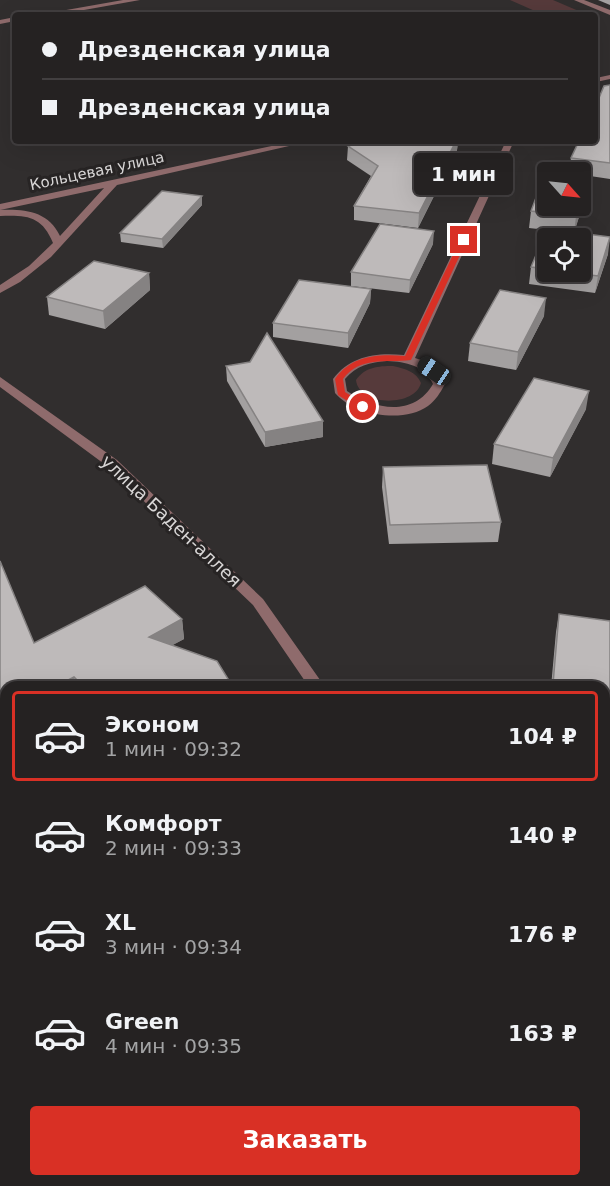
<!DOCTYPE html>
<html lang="ru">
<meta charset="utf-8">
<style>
body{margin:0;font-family:"DejaVu Sans",sans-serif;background:#312f2f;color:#f1f3f6;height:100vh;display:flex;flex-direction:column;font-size:22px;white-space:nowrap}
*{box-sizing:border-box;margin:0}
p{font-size:20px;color:#a3a4a5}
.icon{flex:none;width:33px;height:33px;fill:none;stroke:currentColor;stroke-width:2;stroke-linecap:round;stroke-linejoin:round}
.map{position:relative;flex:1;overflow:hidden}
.sheet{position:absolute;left:0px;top:681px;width:610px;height:506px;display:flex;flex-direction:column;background:#252222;border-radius:18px 18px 0 0;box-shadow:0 6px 24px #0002,0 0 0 2px #423f40}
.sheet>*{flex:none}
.hud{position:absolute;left:12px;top:12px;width:586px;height:132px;border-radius:6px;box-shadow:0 6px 24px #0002,0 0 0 2px #423f40;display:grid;align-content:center;height:132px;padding:0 30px;background:#252222}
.needle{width:39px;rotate:117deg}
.fabs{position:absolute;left:537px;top:162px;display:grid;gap:12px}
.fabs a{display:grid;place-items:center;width:54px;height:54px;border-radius:6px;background:#252222;box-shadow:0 6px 24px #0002,0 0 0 2px #423f40;font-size:30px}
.end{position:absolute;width:27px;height:27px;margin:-14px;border:8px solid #d93025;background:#fff;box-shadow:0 0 0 3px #fff}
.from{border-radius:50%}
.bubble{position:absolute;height:42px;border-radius:6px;background:#252222;box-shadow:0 6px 24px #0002,0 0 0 2px #423f40;font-size:20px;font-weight:700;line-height:42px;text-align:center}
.car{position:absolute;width:18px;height:36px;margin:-18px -9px;border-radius:8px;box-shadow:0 0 4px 2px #0007;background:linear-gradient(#222 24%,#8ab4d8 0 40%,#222 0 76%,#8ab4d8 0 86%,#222 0)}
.hud b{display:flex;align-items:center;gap:21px;height:57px;font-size:22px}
.hud b+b{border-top:2px solid #423f40}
.hud i{width:15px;height:15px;background:#f1f3f6}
ul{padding:10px 0 0;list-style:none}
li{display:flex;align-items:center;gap:18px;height:90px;margin:0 12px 9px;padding:0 18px;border:3px solid transparent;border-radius:6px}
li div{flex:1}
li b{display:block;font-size:22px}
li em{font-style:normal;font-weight:700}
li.selected{border-color:#d93025}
li>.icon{width:54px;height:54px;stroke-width:1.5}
.button{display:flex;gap:12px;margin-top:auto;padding:12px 30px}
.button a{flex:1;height:69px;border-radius:6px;background:#d93025;color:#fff;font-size:24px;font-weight:700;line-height:69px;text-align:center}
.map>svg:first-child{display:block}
</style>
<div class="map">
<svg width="610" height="1186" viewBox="0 0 610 1186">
<rect width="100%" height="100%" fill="#312e2e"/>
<!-- green -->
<g fill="#563a3b">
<polygon points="510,0 553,0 588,15 544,15"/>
<path d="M393,366C405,369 416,371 421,383C415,407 359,407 356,380C365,367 378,366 393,366Z"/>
<polygon points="6,1044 6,1179 0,1177 0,1047"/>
</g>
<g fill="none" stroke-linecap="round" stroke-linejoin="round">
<!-- minor -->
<g fill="#8f6b6c" fill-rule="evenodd">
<polygon points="123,0 140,0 56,15 38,15"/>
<polygon points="574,0 584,0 610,10 610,15"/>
<polygon points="15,17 15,21 0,24 0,20"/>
<polygon points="610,75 610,79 596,82 596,78"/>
<path d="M295,141H311L117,185L51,257L20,282L0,293V285L29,266L53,243C42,216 27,215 0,216V210C25,209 48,211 60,236L104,188L0,210V204Z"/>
<path d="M506,141H514L415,358C430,362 439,369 445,384C440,393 436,400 428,406C403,424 354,415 335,393L333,379C350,356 376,352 404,355ZM387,361C406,362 424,365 433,384C414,417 375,410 347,391L345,379C356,366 370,362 387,361Z"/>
<polygon points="0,377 117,460 263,599 325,687 309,687 253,605 107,466 0,387"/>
<polygon points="6,1012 6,1030 0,1032 0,1014"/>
<polygon points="85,1180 112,1180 110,1186 83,1186"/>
<polygon points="570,1180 593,1180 594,1186 572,1186"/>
</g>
</g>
<!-- wall -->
<g fill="#a3a0a0" fill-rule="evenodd">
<polygon points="598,0 610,0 610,5"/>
<path d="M610,85V179L590,176L587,192L574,232L608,254L595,293L529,284L531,267L547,230L529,228L531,211L580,175V172H569L571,158ZM548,238L580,272H548Z"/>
<polygon points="363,141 458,141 457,150 418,228 354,220 354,206 371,176 347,160 348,146 363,143"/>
<polygon points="202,196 202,205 163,248 121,242 120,233"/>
<polygon points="433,244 409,293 351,286 351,272"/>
<polygon points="149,273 150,290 105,329 49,315 47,297"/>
<polygon points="371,289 370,303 348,348 273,337 273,323"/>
<polygon points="544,316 516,370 468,361 470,343"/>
<polygon points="226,366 323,421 323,437 265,447 227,381"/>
<polygon points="586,409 550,477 492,464 494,444"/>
<polygon points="383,467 501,522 498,542 389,544 382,487"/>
<polygon points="0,561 34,643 182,619 184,639 172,645 233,687 6,687 6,735 0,751"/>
<polygon points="559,614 610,621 610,710 604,709 604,687 551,687 556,632"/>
</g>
<!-- shaded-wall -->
<g fill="#858282">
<polygon points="456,141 458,141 457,150 418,228 419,213"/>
<polygon points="590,176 587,192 574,233 576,216"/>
<polygon points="202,196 202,205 163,248 162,239"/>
<polygon points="434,231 433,244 409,293 410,280"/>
<polygon points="610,238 608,254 595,293 598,276"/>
<polygon points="149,273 150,290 105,329 103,311"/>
<polygon points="371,289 370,303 348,348 348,333"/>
<polygon points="546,298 544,316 516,370 518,352"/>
<polygon points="589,391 586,409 550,477 553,458"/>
<polygon points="323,421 323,437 265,447 265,432"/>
<polygon points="182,619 184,639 151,657 149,637"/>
<polygon points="74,677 75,687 55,687"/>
<polygon points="6,713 6,735 0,751 0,719 1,716"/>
</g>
<!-- building -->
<g fill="#bebaba" stroke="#858282" stroke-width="1.5">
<polygon points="610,85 610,163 571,158 579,141 596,141 596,105 604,86"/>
<polygon points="365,141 456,141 419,213 354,206 378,166 348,146 366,142"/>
<polygon points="546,171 558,172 548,172 548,206 580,206 576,216 531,211"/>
<polygon points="580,175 590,176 580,204"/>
<polygon points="162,191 202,196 162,239 120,233"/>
<polygon points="380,224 434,231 410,280 351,272"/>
<polygon points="547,229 610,237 598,276 567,272 580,272 580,238 548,238 548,269 531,267"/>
<polygon points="94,261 149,273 103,311 47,297"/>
<polygon points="299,280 371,289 348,333 273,323"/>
<polygon points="500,290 546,298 518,352 470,343"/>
<polygon points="267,333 323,421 265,432 226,366 250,362"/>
<polygon points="534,378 589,391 553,458 494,444"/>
<polygon points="487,465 501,522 390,525 383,467"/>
<polygon points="0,561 34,643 145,586 182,619 149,637 217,661 233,687 84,687 74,677 55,687 6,687 6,713 1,716 0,719"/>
<polygon points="559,614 610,621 610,692 604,691 604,687 576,687 553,684"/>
</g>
<!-- route -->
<path fill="#d93025" d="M464,238L467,240L411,360C385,363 360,356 343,379L345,392L366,405V409H360L338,395L335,379C352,355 378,354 405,356L460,240Z"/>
<g text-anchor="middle" stroke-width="6" stroke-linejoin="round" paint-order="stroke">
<!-- far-street labels -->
<g font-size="15" fill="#d8d6d6" stroke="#272424">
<text transform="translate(97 171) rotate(-12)" y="5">Кольцевая улица</text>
</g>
<!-- street labels -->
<g font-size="18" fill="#d8d6d6" stroke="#272424">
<text transform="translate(171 521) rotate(43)" y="6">улица Баден-аллея</text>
</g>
</g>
</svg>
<div class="fabs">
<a><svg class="needle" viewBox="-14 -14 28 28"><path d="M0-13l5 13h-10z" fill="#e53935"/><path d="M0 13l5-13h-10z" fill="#a3a4a5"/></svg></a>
<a><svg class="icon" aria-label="locate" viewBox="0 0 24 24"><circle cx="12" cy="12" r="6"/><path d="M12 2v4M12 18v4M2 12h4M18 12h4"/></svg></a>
</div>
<i class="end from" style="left:363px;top:407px"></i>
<i class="end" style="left:464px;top:240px"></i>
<div class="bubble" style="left:414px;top:153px;width:99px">1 мин</div>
<i class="car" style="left:434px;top:371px;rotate:304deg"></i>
<div class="hud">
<b><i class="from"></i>Дрезденская улица</b>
<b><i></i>Дрезденская улица</b>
</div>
<section class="sheet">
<ul>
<li class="selected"><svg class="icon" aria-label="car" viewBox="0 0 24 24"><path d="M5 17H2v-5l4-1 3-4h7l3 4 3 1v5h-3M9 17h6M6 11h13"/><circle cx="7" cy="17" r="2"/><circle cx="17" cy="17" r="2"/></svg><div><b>Эконом</b><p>1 мин · 09:32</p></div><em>104 ₽</em></li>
<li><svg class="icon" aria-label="car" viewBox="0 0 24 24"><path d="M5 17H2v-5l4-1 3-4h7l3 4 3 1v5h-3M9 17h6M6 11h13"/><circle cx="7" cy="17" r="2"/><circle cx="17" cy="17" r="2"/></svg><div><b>Комфорт</b><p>2 мин · 09:33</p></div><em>140 ₽</em></li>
<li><svg class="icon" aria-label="car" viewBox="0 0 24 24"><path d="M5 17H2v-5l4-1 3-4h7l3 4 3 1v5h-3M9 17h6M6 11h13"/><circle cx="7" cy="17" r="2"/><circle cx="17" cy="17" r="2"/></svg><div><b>XL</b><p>3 мин · 09:34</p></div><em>176 ₽</em></li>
<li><svg class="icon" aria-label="car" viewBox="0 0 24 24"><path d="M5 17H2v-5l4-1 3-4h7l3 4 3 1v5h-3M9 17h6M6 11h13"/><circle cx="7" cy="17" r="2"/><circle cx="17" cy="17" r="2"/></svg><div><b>Green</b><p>4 мин · 09:35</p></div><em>163 ₽</em></li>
</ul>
<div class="button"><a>Заказать</a></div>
</section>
</div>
